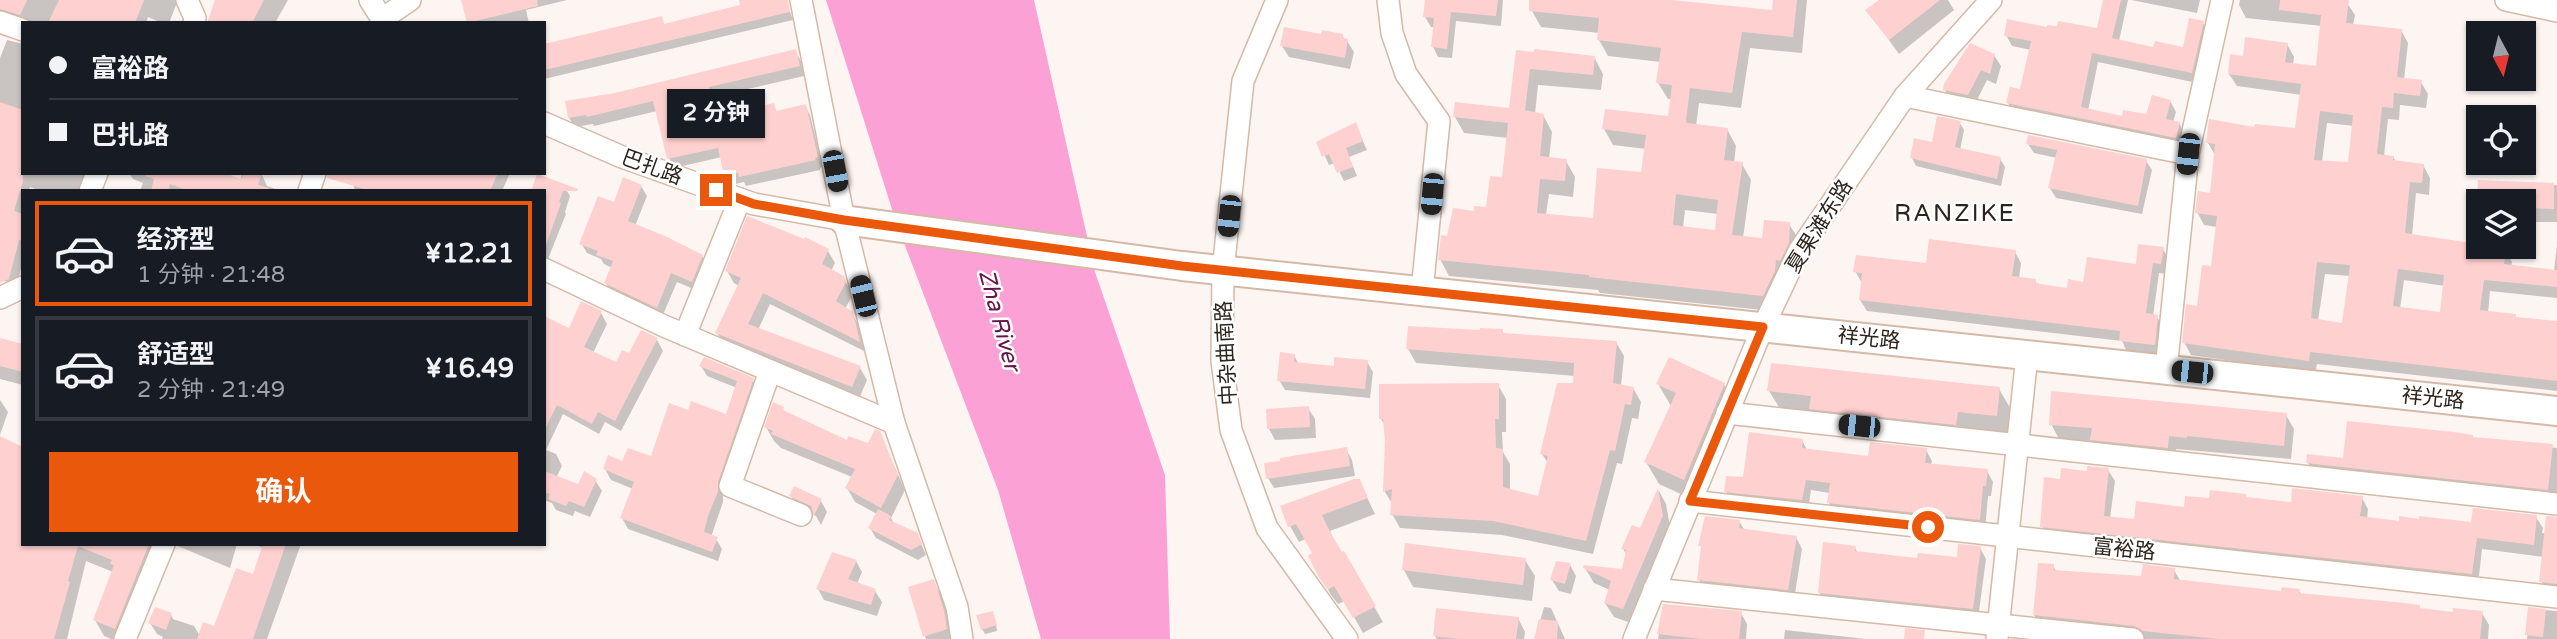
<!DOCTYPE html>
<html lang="zh">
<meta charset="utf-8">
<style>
body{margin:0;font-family:"Varela Round","Noto Sans SC",sans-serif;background:#20242c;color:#f1f3f6;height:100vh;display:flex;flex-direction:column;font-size:26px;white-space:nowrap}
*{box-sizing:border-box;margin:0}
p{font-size:23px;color:#9ea1a6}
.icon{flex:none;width:38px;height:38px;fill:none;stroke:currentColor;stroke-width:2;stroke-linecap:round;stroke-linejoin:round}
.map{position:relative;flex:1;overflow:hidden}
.side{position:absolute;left:21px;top:189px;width:525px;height:357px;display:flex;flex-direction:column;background:#171b24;border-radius:0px;box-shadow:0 2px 5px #0004}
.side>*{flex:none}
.banner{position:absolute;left:21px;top:21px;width:525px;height:154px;border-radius:0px;box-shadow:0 2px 5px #0004;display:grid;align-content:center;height:154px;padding:0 28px;background:#171b24}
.needle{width:46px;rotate:173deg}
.controls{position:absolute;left:2466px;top:21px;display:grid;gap:14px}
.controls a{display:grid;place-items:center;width:70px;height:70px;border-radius:0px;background:#171b24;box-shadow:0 2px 5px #0004;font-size:35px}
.end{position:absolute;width:32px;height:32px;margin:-16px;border:9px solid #ea580c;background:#fff;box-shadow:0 0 0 4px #fff}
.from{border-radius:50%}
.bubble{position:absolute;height:49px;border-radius:0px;background:#171b24;box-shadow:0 2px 5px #0004;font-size:23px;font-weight:700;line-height:49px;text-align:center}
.car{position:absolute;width:21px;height:42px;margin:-21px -10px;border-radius:9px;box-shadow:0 0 5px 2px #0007;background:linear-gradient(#222 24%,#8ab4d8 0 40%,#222 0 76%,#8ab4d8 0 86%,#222 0)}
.banner b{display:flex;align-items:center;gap:24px;height:66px;font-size:26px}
.banner b+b{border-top:2px solid #363941}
.banner i{width:18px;height:18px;background:#f1f3f6}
ul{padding:12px 0 0;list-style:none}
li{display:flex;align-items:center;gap:21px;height:105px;margin:0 14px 10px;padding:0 14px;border:4px solid #363941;border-radius:0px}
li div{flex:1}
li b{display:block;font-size:26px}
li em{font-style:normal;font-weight:700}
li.selected{border-color:#ea580c}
li>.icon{width:63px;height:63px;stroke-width:1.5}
.action{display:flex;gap:14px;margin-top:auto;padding:14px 28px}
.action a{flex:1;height:80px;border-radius:0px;background:#ea580c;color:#fff;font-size:28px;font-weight:700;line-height:80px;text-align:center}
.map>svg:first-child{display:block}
</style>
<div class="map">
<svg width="2557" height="639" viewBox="0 0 2557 639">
<rect width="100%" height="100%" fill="#fcf5f2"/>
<!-- water -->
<polygon fill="#fca1d6" points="826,0 1034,0 1095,272 1165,475 1170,639 1041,639 998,490 896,222"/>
<!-- shadow -->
<g fill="#0003" fill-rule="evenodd">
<polygon points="0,0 178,0 169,23 162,23 148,17 146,23 23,23 0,16"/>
<polygon points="219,0 288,0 275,23 209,23"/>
<polygon points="463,0 567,0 526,10 529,23 469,23"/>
<polygon points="741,0 786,0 793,20 544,79 544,46 665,26 742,6"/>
<polygon points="1426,0 1503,0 1501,26 1456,21 1452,58 1438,57 1433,47 1434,27 1431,27 1425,17"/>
<path d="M1533,0H1655L1773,12L1774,0H1807L1802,53L1750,48L1741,108L1699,103L1696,126L1727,129L1736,146L1734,163L1742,164L1751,180L1743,238L1764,240L1789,224L1799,240L1772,311L1600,293L1598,290L1449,276L1440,259L1448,238L1476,213L1488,209L1504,179L1508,138L1464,133L1455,117L1511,110L1517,52L1594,57L1603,74L1601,90L1538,85L1535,114L1543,115L1552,132L1549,159L1566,161L1575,177L1573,197L1549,194L1546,215L1595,220L1642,174L1646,149L1613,145L1604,129L1669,118L1672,99H1668L1658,83L1661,62L1608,56L1599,40L1600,33L1541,27L1532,11ZM1685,210L1718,214L1716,232L1683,228Z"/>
<polygon points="1881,0 1948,0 1954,10 1899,54 1868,11"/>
<polygon points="2105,0 2128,0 2119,41 2155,49 2184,49 2203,23 2209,33 2197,83 2098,62 2088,111 2123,119 2147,116 2170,101 2176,112 2173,122 2179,123 2185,134 2181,148 2014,114 2008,103 2021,91 2031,50 2012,46 2006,35 2049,29 2098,30"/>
<polygon points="2131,0 2200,0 2197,13"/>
<path d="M2240,0H2336L2347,3L2355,15L2353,25L2401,30L2408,43L2404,80L2421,82L2428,94L2426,108L2400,105L2399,120L2388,119L2384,156L2393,157L2396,162L2423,165L2430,178L2429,195L2416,193L2412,236L2505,250L2512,262L2511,267L2554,271L2557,245V298L2490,291L2488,313L2517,319L2557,323V391L2317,364L2315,373L2191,355L2184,342L2212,268L2218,227L2204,225L2197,212L2211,195L2215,155L2208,143L2256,129L2297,130L2302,95L2237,86L2229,74L2244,58L2287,44L2294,57L2293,65L2317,68L2322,26L2246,18L2239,5ZM2327,123L2354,126L2350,164L2322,162ZM2325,274L2350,276L2344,325L2318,321ZM2404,280L2445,286L2442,314L2400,309Z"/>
<polygon points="1323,36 1342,36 1347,41 1354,52 1350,69 1289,57 1282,46"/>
<polygon points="7,40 23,44 23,173 95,173 87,191 41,191 30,187 29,191 23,191 23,261 17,284 0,280 0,58"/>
<polygon points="795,51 801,61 804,76 713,97 718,117 773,105 777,112 805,106 810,115 823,167 820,168 820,170 746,186 744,182 731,185 726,175 722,157 674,168 669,158 657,111 594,126 593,124 575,127 569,118 615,94"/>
<polygon points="1994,55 2001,66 1996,84 1987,80 1974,106 1951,101 1945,90"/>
<polygon points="1959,122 1964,130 1960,150 2000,159 2005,167 2001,186 1916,166 1912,158"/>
<polygon points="1355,124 1367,150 1349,157 1357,176 1344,181 1335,163 1329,165 1319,143"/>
<polygon points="2028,144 2146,161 2152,170 2142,214 2056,198 2050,188 2057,158 2034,153"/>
<polygon points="129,173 220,173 240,180 242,173 261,173 267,186 281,191 140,191 143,183 133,179"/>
<polygon points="385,173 510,173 502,191 355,191 353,184"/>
<polygon points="2480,182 2557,185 2557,222 2524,222 2524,201 2479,201"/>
<polygon points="564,186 570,196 565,212 566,214 548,259 544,258 544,191"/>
<polygon points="641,186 647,196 635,226 702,256 708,266 698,291 677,282 662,317 611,293 606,283 612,268 604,264 601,259 587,253 581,243 615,204"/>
<polygon points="2163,249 2169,260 2167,274 2159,273 2153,316 2157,317 2164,328 2161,356 2127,352 2122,341 1867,311 1860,300 1862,283 1855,271 1927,265 2015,252 2021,263 2019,279 2035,281 2038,285 2068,290 2138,266"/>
<polygon points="828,251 835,263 831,271 843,277 850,290 852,296 845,309 852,313 859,326 866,352 770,304 758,330 860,368 867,380 859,399 724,345 717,333 739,286 734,283 727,271"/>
<polygon points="601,313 607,324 593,353 617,364 657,340 663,351 621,431 605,422 599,434 563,414 546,450 556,454 562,466 556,478 579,486 595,480 602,491 590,517 575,511 573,516 556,510 552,503 544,500 544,318 570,330"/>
<polygon points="1502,331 1504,334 1616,342 1624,356 1621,386 1633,388 1641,402 1638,419 1632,418 1622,464 1617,463 1593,554 1502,535 1400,528 1392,514 1393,505 1385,492 1387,441 1385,426 1381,419 1498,385 1506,399 1506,432 1502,432 1503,452 1510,464 1510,491 1540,498 1548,463 1542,454 1575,385 1575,376 1416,363 1408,349"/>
<polygon points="0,339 23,346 23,385 0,379"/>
<polygon points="1294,356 1299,364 1335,368 1367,362 1373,372 1370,398 1285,390 1279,380"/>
<polygon points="701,366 752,379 758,390 723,493 723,502 711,537 716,539 722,549 718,561 628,529 622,518 633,489 611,480 605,469 652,458 689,412 727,416 737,388 707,376"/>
<polygon points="1658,384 1724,385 1737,407 1696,501 1659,484 1646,462 1671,406"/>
<polygon points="1999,389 2012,411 2009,437 1782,412 1769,391"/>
<polygon points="0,400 8,412 0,435"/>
<polygon points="1308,408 1315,419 1316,438 1275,440 1269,429"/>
<polygon points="783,409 785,413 847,442 869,445 879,433 905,490 891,518 894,524 917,534 926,555 918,560 876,538 870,528 877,514 855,502 847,488 852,477 781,448 774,441 766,427"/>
<polygon points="2286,415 2294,429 2291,459 2176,449 2175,462 2100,453 2093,441 2059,439 2051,424"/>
<polygon points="2349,423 2557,448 2557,501 2314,475 2308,463 2345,460"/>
<polygon points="0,437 23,544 164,544 126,639 111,639 104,636 95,620 113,572 86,561 67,639 0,639"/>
<polygon points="1802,440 1807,450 1870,458 1926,450 1932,461 1931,466 1987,471 1993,482 1991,496 1988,496 1985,530 1836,514 1829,503 1830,493 1811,490 1808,511 1732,502 1726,491"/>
<polygon points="1346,449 1352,460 1355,476 1274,488 1268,478 1282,462"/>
<polygon points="2108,470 2115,481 2110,518 2136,521 2211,500 2245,496 2247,499 2292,504 2362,498 2368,509 2367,519 2400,523 2473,524 2536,517 2543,528 2542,533 2557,534 2557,595 2548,593 2541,581 2544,557 2482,549 2478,585 2049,538 2042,526 2061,481"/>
<polygon points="1359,481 1375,514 1330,531 1337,547 1341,554 1343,553 1383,622 1363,633 1345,601 1338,604 1331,595 1322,578 1314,554 1306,539 1299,542 1290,526"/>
<polygon points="1659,491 1666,504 1671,532 1631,623 1614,617 1605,603 1610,590 1594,583 1585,568 1624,571 1627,555 1623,549 1641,531"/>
<polygon points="791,496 821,501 827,512 821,525 816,516 797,507"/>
<polygon points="1739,521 1745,531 1796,537 1802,549 1794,600 1705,591 1699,580 1703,551 1700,545"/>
<polygon points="173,544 237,544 230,568"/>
<polygon points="253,544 301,544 267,639 162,639 163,637 157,634 150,623 171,615 173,619 194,626 200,636 215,628 254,576 264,548"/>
<polygon points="1855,548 1858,553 1918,560 1958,559 1980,548 1986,559 1978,619 1826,603 1819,592"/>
<polygon points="1525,560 1535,576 1532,601 1413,587 1404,570"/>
<polygon points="856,561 862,572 857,584 875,591 882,602 877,616 824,600 818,589"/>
<polygon points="1570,565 1576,576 1571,594 1559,591 1552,580"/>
<polygon points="2053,566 2057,572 2143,578 2174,570 2181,582 2282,593 2299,591 2302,595 2454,614 2482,613 2489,625 2488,639 2139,639 2042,627 2034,615"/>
<polygon points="933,581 942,597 954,639 926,639 910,588"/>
<polygon points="1664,606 1741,613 1747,624 1746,639 1658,639"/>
<polygon points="1544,607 1551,608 1565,639 1535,639"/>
<polygon points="2530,609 2557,611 2557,639 2527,639"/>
<polygon points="995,618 997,631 985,634 982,629"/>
<polygon points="1518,618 1525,632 1524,639 1437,639 1435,636"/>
<polygon points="1785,630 1866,639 1784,639"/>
</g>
<!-- building -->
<g fill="#fed1d0" fill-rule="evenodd">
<polygon points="0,0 27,0 20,15 0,9"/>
<polygon points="59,0 144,0 135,23 48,23"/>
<polygon points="215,0 264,0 252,23 207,23"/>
<polygon points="461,0 537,0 538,6 467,23"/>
<polygon points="739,0 788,0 790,12 544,70 544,44 662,16 664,24 740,5"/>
<polygon points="1425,0 1498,0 1496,16 1451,12 1447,49 1431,47 1434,18 1423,17"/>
<path d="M1529,0H1672L1772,10L1773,0H1797L1793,37L1742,32L1732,93L1690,88L1686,121L1687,123L1728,128L1724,160L1743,162L1732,235L1762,238L1764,220L1790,222L1789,243L1780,261L1776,260L1775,271L1763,296L1589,277V275L1438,260L1441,235L1447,236L1453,208L1474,211V206L1486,207L1490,176L1502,177L1508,123L1453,117L1455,102L1509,108L1516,50L1534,52V49L1595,56L1593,75L1530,69L1525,110L1544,114L1540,156L1567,159L1565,181L1540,179L1537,213L1593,218L1597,168L1641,172L1646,135L1602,129L1605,109L1668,116L1672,85L1656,83L1661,48L1597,40L1599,18L1529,11ZM1676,194L1718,200L1715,230L1673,225Z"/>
<polygon points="1879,0 1940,0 1889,40 1865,10"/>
<polygon points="2103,0 2121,0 2112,38 2153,47 2155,41 2183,47 2189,18 2204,21 2192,73 2092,53 2081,107 2122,116 2123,110 2146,114 2152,95 2171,100 2166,119 2180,122 2176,138 2006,103 2010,87 2020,89 2031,41 2004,36 2007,19 2047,27 2047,25 2057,26 2058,21 2097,28"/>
<path d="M2280,0H2349L2346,23L2402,29L2397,77L2422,80L2420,96L2394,93L2393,108L2382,107L2377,154L2394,156L2393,160L2424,164L2422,183L2410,182L2405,233L2478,244V247H2506L2504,264L2557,270V287L2484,280L2480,310L2516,314V317L2557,321V381L2310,352L2309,361L2182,343L2186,304L2197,306L2202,265L2211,266L2217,216L2195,213L2198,191L2210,193L2215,144L2206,143L2209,119L2254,127L2255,124L2295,128L2301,84L2228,74L2230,54L2243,56L2245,37L2288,43L2285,62L2316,66L2321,15L2279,10ZM2320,111L2353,115L2348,162L2314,160ZM2317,262L2350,265L2342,323L2311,318ZM2398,269L2444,275L2440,312L2393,306Z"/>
<polygon points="1284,27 1321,34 1322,30 1343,34 1343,38 1348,39 1345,58 1280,46"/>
<polygon points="1970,43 1995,54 1990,74 1981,70 1968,95 1943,90 1944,84"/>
<polygon points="796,49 800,66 709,87 716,116 774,103 776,111 806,104 818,157 815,158 816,160 739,177 738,173 724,176 718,148 667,159 653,101 587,117 586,115 568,118 565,101 615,93"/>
<polygon points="0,102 23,110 23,181 14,211 23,214 23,241 19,240 9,279 0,283"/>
<polygon points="1937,116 1961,121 1955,147 2001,157 1997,179 1910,158 1914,138 1932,142"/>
<polygon points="1356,122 1363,141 1346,148 1353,167 1337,173 1329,154 1322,157 1316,142"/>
<polygon points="2028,135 2147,159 2138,206 2048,188 2057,150 2026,144"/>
<polygon points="146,173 225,173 241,179 243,173 262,173 258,185 269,188 268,191 188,191 170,184 168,191 151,191 154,179 145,176"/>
<polygon points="328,173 498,173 490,191 371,191 327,178"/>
<polygon points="537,174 578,189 577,191 563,191 559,202 561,203 546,245 544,244 544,191 531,191"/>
<polygon points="623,177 642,185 628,221 667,237 703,255 692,282 671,273 657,308 604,283 613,261 596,255 598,251 579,244 598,196 614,202"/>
<polygon points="2478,180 2554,183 2554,209 2524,208 2524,201 2477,201"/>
<polygon points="747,216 804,239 805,237 829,249 822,264 844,276 846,282 836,301 853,312 860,342 763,293 748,324 861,366 852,387 715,333 741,278 725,271"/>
<polygon points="1929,239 2016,250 2012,276 2036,279 2035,283 2067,288 2068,279 2083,282 2087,257 2136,264 2138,244 2164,247 2161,264 2153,263 2146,313 2158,315 2155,345 2119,341 2120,331 1859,300 1862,273 1853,272 1856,255 1926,263"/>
<polygon points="581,301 602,311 584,347 616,362 622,350 629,353 641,330 658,338 615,421 598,412 592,424 557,405 544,431 544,316 569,328"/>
<polygon points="1408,326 1480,330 1480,328 1503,329 1503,333 1617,341 1613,383 1634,387 1631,405 1625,404 1615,451 1610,450 1586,541 1493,521 1390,515 1392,489 1383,492 1385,441 1383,419 1379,419 1379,384 1499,383 1499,419 1495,419 1496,448 1503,449 1503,487 1538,496 1548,456 1540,454 1557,383 1573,383 1574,363 1406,349"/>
<polygon points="0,338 23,344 23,372 0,366"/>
<polygon points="1280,352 1295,354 1294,362 1334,366 1334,357 1368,360 1365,389 1277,381"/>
<polygon points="704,357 754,378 718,482 718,491 708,516 704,532 718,537 712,552 620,518 634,482 603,469 608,455 622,461 628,448 651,456 669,403 688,410 691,401 726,414 737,381 699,366"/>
<polygon points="1669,357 1725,383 1684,480 1644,462 1676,393 1656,384"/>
<polygon points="1771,363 2000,387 1997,416 1958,412 1956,425 1809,409 1811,396 1767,391"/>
<polygon points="2051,391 2287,413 2284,446 2187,436 2187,438 2169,436 2168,448 2090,440 2092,428 2049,425"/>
<polygon points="773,402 784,407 783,410 847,440 848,436 868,443 875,429 880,431 898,475 881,508 845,488 855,469 771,434 773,431 764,427"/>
<polygon points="1309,406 1310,427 1267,429 1266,409"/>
<polygon points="2347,421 2454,432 2473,435 2473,437 2553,444 2548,490 2306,463 2307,454 2343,458"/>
<polygon points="1749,432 1803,439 1802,448 1868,456 1870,442 1927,448 1925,463 1988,469 1986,486 1983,486 1980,520 1827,503 1830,483 1806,480 1802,500 1724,492 1726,476 1743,477"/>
<polygon points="0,436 23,447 23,544 149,544 115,629 93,620 114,565 110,564 112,560 78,546 68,581 70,582 54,639 0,639"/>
<polygon points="1347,447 1350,466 1266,479 1264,463 1280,461 1280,458"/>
<polygon points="2087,466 2109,468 2104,516 2134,519 2136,501 2184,507 2185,496 2209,498 2210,490 2246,494 2246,497 2291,502 2292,488 2363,496 2360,516 2399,521 2399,516 2419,519 2419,516 2471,522 2473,508 2537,515 2534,545 2477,538 2472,574 2040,527 2044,477 2060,479 2061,468 2087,471"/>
<polygon points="544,471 578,484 584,471 597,479 584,507 569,501 566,506 548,499 550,494 544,492"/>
<polygon points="1354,479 1360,479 1368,498 1322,515 1331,534 1342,552 1344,551 1376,606 1353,618 1334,586 1328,590 1320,579 1308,556 1312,553 1296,524 1288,527 1280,506"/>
<polygon points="794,486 822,499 814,516 811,506 789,496"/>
<polygon points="1658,488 1663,516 1623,609 1604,603 1611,581 1583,568 1584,565 1622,569 1626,550 1621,549 1632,525 1640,528"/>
<polygon points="878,509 891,516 889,520 918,533 922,544 911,550 868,528"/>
<polygon points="1705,516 1740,520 1739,528 1797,536 1788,590 1697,580 1701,546 1698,546"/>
<polygon points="2546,516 2557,517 2557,584 2539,582"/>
<polygon points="1823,542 1856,546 1855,551 1917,558 1918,553 1957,557 1958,544 1981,546 1973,609 1818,593"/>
<polygon points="1405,543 1526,558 1523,585 1402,570"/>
<polygon points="263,544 286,544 253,639 197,639 203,622 214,626 236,568 253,574"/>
<polygon points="832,552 857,560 848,579 876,589 871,605 816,589"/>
<polygon points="1556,561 1571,563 1565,584 1550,580"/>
<polygon points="2038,563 2054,564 2054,570 2141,576 2143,564 2175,568 2174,579 2281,591 2282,587 2300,589 2299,593 2405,603 2420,605 2420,608 2453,612 2453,608 2483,611 2480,639 2218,639 2143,631 2134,626 2033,615"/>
<polygon points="934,579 944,610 947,629 923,637 908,587"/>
<polygon points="1663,604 1742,611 1739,639 1702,639 1657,634"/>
<polygon points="155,607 172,613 166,630 148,623"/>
<polygon points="2528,607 2546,609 2543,637 2525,635"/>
<polygon points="1436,608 1519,617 1516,639 1459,639 1433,636"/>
<polygon points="993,611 997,625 981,630 976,615"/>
<polygon points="1539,619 1558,621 1557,639 1534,639"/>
<polygon points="1905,628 1925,630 1924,639 1904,639"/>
</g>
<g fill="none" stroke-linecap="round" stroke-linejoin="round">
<defs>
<g id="minor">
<polyline points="187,0 195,18 194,23"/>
<polyline points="370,0 382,19 388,23"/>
<polyline points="801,0 844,220 894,423 957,607 962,639"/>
<polyline points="1277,0 1243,81 1223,271 1222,361 1231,430 1267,528 1347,639"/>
<polyline points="1388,0 1392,33 1406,74 1439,121 1422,291"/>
<polyline points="2506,0 2557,11"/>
<polyline points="0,22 23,30"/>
<polyline points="381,23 382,19 410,0"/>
<polyline points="1905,96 2188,154"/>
<polyline points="544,123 622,157 754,204 844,220"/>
<polyline points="90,191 97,173"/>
<polyline points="309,191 315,173"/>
<polyline points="544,269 664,326 894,423"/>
<polyline points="0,298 23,287"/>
<polyline points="685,335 740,199"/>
<polyline points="2166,370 2188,154 2222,0"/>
<polyline points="770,371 730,486 801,515"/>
<polyline points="1727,413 2557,504"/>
<polyline points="1690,501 2557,597"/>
<polyline points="1654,589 2133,639"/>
<polyline points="1997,638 2027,355"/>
<polyline points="125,639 164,544"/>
<polyline points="1634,639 1763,327 1799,251 1905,96 1991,0"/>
</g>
<polyline id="major" points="844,220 1182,266 2557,411"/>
</defs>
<!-- minor casing -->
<use href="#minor" stroke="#d5b9a7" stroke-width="24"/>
<!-- major casing -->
<use href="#major" stroke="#d5b9a7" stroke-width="32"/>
<!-- minor -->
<use href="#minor" stroke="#fff" stroke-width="21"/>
<!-- major -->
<use href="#major" stroke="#fff" stroke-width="28"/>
</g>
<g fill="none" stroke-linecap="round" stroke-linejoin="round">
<!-- route -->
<polyline stroke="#ea580c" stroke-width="9" points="716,190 754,204 844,220 1182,266 1763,327 1690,501 1928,527"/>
</g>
<g text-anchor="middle" stroke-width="5" stroke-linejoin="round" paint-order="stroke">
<!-- street labels -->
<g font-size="21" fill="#2e241d" stroke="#fff">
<text transform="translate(652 167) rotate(20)" y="7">巴扎路</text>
<text transform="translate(1819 226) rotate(-58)" y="7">夏果滩东路</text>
<text transform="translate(1869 338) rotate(6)" y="7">祥光路</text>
<text transform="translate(1226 353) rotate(-93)" y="7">中杂曲南路</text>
<text transform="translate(2433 398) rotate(6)" y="7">祥光路</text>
<text transform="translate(2124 549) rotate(6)" y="7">富裕路</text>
</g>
<!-- water labels -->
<g font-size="23" font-style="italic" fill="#65164a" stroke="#fff">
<text transform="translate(1000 320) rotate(75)" y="8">Zha River</text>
</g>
<!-- quarter labels -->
<g font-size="24" letter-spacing="2" fill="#2e241d" stroke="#fff">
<text x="1955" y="221">RANZIKE</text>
</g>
</g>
</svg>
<div class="controls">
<a><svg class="needle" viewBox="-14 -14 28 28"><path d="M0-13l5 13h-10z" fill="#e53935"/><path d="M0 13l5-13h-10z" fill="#9ea1a6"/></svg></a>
<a><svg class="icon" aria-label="locate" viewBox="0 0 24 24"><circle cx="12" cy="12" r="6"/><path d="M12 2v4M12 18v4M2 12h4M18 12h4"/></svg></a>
<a><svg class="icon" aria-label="layers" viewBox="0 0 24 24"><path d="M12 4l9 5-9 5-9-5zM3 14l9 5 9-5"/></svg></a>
</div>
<i class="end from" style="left:1928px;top:527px"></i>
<i class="end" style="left:716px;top:190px"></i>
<div class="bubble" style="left:667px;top:89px;width:98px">2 分钟</div>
<i class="car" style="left:2188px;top:154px;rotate:186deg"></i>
<i class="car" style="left:835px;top:171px;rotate:169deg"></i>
<i class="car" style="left:1432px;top:194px;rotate:185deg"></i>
<i class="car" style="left:1229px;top:216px;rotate:186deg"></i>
<i class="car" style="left:863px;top:296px;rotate:346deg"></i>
<i class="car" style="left:2192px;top:372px;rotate:276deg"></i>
<i class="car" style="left:1859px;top:426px;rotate:276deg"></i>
<div class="banner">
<b><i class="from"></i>富裕路</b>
<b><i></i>巴扎路</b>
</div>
<section class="side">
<ul>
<li class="selected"><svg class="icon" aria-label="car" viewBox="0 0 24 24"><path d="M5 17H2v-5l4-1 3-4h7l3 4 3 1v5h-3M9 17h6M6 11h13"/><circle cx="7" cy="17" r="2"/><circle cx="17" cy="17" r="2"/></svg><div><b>经济型</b><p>1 分钟 · 21:48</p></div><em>¥12.21</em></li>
<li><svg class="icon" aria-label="car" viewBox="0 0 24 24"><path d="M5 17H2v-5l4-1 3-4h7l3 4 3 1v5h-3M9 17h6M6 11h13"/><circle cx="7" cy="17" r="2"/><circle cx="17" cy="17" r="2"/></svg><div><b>舒适型</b><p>2 分钟 · 21:49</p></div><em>¥16.49</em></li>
</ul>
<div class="action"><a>确认</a></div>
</section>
</div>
